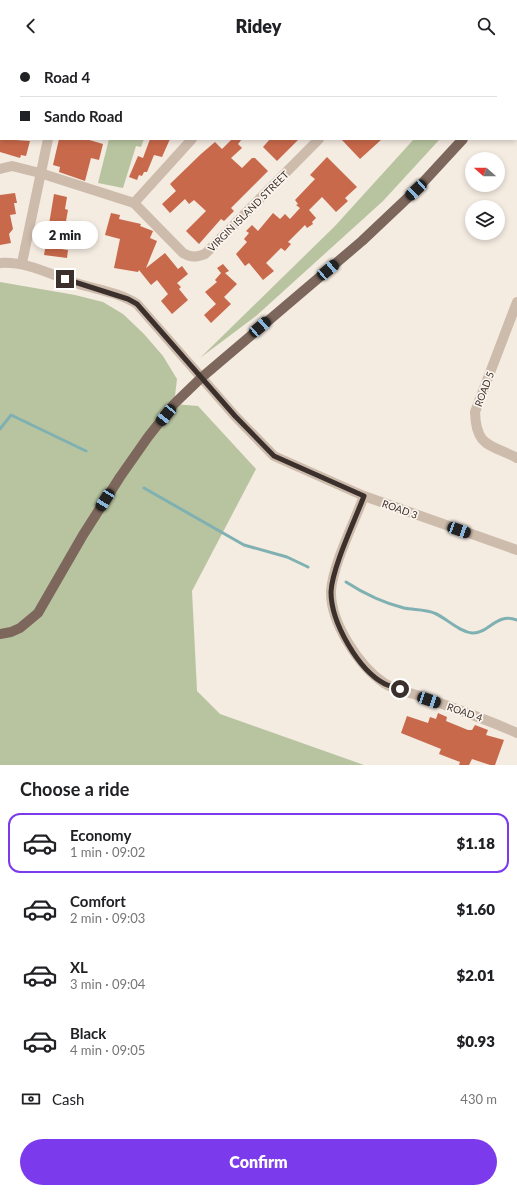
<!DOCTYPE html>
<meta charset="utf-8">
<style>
body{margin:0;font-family:Lato,sans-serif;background:#f2f2f2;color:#202124;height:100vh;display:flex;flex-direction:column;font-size:15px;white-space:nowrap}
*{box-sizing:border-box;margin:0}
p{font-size:13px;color:#757577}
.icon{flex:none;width:22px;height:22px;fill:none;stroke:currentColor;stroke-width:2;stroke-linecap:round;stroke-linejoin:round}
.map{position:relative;height:713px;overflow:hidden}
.panel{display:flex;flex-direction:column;background:#fff;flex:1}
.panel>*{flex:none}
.hud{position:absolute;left:0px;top:0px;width:517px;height:88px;box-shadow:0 2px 6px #0003;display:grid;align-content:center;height:88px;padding:0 20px;background:#fff}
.needle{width:26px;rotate:291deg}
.buttons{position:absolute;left:465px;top:100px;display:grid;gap:8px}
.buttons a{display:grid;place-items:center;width:40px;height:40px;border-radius:50%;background:#fff;box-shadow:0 2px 6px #0003;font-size:20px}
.end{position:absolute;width:18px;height:18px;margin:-9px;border:5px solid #3b302b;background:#fff;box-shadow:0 0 0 2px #fff}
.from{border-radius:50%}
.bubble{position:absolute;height:28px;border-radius:14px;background:#fff;box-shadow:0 2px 6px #0003;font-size:13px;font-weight:800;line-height:28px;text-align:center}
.car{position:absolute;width:12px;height:24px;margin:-12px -6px;border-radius:5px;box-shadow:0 0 3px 1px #0007;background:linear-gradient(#222 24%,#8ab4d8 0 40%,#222 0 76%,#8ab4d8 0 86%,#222 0)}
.hud b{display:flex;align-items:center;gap:14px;height:38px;font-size:15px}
.hud b+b{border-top:1px solid #e0e0e0}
.hud i{width:10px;height:10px;background:#202124}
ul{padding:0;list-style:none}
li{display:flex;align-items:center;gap:12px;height:60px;margin:0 8px 6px;padding:0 12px;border:2px solid transparent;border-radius:12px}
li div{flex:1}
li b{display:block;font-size:15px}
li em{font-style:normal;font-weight:800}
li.selected{border-color:#7c3aed}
li>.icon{width:36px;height:36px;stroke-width:1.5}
h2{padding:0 20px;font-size:18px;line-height:48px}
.pay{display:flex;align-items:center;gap:10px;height:44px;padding:0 20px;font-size:15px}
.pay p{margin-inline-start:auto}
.cta{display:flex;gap:8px;margin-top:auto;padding:8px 20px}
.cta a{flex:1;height:46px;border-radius:24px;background:#7c3aed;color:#fff;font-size:16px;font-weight:800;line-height:46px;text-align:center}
header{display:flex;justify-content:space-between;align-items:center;height:52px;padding:0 20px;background:#fff;font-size:18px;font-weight:800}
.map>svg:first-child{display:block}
</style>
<header><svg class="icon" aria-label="back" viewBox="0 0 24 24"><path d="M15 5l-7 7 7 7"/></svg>Ridey<svg class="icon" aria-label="search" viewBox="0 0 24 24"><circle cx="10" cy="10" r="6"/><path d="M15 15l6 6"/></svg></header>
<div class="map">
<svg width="517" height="713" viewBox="0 0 517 713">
<rect width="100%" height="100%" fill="#f4ebe1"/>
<!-- green -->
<g fill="#b8c4a0">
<polygon points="109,87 144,87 141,95 136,94 123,136 98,131"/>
<polygon points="414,87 440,87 383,149 256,264 200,306 335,174"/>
<polygon points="0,230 75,243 103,250 123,262 144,282 163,304 177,327 174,352 198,354 256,417 192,539 197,639 220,662 364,713 0,713"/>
</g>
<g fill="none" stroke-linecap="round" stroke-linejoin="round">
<!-- stream -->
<g stroke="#7fb0b2" stroke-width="3">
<polyline points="0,377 11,363 86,399"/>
<polyline points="144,436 244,493 287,505 308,515"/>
<path d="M346,530C363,541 384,551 404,556C414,558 425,557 434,561C447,566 457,579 472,581C489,582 496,560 517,568"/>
</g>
</g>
<!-- building -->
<g fill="#c8694b">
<polygon points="0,87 30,89 26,104 21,103 20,106 0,100"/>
<polygon points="59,87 86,87 103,92 99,108 91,106 85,129 59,120 60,115 53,113"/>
<polygon points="150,87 170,87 162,105 154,103 147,120 144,120 142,124 139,123 137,128 129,125 138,104 143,106"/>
<polygon points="232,87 242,87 238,92 242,96 231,106 242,116 252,106 255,106 268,119 231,156 234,159 224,169 221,167 199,192 186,179 206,159 194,148 189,152 185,147 170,161 162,152 176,139 170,132 201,102 215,90 222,97"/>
<polygon points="270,87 299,87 277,109 263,95"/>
<polygon points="341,87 382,87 360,107"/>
<polygon points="327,105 357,135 345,146 348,149 336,160 322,145 309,158 316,166 312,170 313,172 307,176 305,173 288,190 291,192 285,199 281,196 266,211 274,219 263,228 249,211 245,214 236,202 247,190 244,187 249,181 246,179 252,173 258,179 273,161 280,167 285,162 290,167 300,156 296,153 298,152 295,148 315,127 310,123"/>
<polygon points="15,141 17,151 14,151 16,162 10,163 13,177 9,182 11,191 0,193 0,143"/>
<polygon points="54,142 67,145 65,157 68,158 66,169 63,169 59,183 64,184 61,197 68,198 67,206 44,203"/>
<polygon points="111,161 120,163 119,167 141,172 140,174 153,179 150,186 157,189 146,216 165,201 178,217 182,214 188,222 177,231 181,235 179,237 188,248 172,262 161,249 168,242 157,228 151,233 139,218 138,220 114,216 120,187 105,183"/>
<polygon points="223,212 229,219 225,221 237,232 224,245 231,252 211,271 204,263 216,252 205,240 217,230 215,228 221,221 217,216"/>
<polygon points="438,661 447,665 446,669 468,678 472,678 475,673 488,678 486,683 504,688 495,713 490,713 472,707 469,713 459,713 460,710 439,702 441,697 401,681 407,664 428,671 430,665 436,667"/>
</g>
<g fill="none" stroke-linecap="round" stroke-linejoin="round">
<!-- minor -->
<g stroke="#cdbbac" stroke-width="10">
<polyline points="222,0 222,1"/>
<polyline points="68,1 68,0"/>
<polyline points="401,1 402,0"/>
<path d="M0,117L12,114L40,121L134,151L183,201C191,206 197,205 205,202L319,87"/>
<polyline points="134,151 192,87"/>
<path d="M0,211C28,209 53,224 79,232C99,238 120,241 137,252L235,364L274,404L364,444L517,498"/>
<polyline points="22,211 48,87"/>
<path d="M517,250L475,360C476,396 491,392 517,406"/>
<path d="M364,444C354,471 333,512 331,539C330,570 359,614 384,631C394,638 411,641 424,645C455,657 486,667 517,681"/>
</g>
<!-- major -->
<g stroke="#7d675c" stroke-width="10">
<polyline points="516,21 517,20"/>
<polyline points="0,582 11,580 20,576 38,561 83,483 120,425 148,385 174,352 201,326 362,189 416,138 463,87"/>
</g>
</g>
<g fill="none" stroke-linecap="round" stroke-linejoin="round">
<!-- route -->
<path stroke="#3b302b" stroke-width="5" d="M65,227L128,247L137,252L235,364L274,404L364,444C355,468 332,516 331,540C331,570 358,618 385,632C389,634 395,635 400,637"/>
</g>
<g text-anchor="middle" stroke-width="3.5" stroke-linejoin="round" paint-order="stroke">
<!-- street labels -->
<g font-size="10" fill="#3b302b" stroke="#fbf5ee">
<text transform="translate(248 159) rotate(-45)" y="4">VIRGIN ISLAND STREET</text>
<text transform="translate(484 337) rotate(-69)" y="4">ROAD 5</text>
<text transform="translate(400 457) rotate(20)" y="4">ROAD 3</text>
<text transform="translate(465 660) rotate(19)" y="4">ROAD 4</text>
</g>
</g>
</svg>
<div class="buttons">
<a><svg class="needle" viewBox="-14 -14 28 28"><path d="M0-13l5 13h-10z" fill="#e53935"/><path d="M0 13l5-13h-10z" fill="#757577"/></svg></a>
<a><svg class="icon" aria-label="layers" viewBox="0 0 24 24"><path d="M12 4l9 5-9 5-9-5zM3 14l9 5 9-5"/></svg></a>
</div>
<i class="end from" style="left:400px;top:637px"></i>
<i class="end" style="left:65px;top:227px"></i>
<div class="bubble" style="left:32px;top:169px;width:66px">2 min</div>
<i class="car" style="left:416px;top:138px;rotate:227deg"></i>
<i class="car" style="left:328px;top:218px;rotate:50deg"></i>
<i class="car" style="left:260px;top:275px;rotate:49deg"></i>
<i class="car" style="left:166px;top:363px;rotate:219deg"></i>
<i class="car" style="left:105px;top:448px;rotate:212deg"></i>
<i class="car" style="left:459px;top:478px;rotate:110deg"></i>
<i class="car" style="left:429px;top:648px;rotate:109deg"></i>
<div class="hud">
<b><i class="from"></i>Road 4</b>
<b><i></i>Sando Road</b>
</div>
</div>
<section class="panel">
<h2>Choose a ride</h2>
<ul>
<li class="selected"><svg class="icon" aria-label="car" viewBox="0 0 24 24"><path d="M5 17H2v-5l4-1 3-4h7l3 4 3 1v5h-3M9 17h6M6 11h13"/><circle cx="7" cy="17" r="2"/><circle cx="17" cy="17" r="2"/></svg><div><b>Economy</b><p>1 min · 09:02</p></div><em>$1.18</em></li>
<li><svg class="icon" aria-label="car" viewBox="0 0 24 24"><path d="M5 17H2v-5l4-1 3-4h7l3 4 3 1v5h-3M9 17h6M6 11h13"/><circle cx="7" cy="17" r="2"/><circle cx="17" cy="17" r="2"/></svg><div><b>Comfort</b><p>2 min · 09:03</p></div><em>$1.60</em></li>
<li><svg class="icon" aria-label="car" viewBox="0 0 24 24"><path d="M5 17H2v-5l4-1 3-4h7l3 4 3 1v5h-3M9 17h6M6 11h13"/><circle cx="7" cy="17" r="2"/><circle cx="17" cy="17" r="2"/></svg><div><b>XL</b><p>3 min · 09:04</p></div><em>$2.01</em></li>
<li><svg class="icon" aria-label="car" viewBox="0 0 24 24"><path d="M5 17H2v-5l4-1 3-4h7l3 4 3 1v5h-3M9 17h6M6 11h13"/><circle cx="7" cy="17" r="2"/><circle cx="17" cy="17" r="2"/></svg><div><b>Black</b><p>4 min · 09:05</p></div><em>$0.93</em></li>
</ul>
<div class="pay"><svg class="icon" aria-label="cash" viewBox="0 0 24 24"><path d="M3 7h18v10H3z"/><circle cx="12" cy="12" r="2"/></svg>Cash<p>430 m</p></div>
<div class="cta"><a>Confirm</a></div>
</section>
